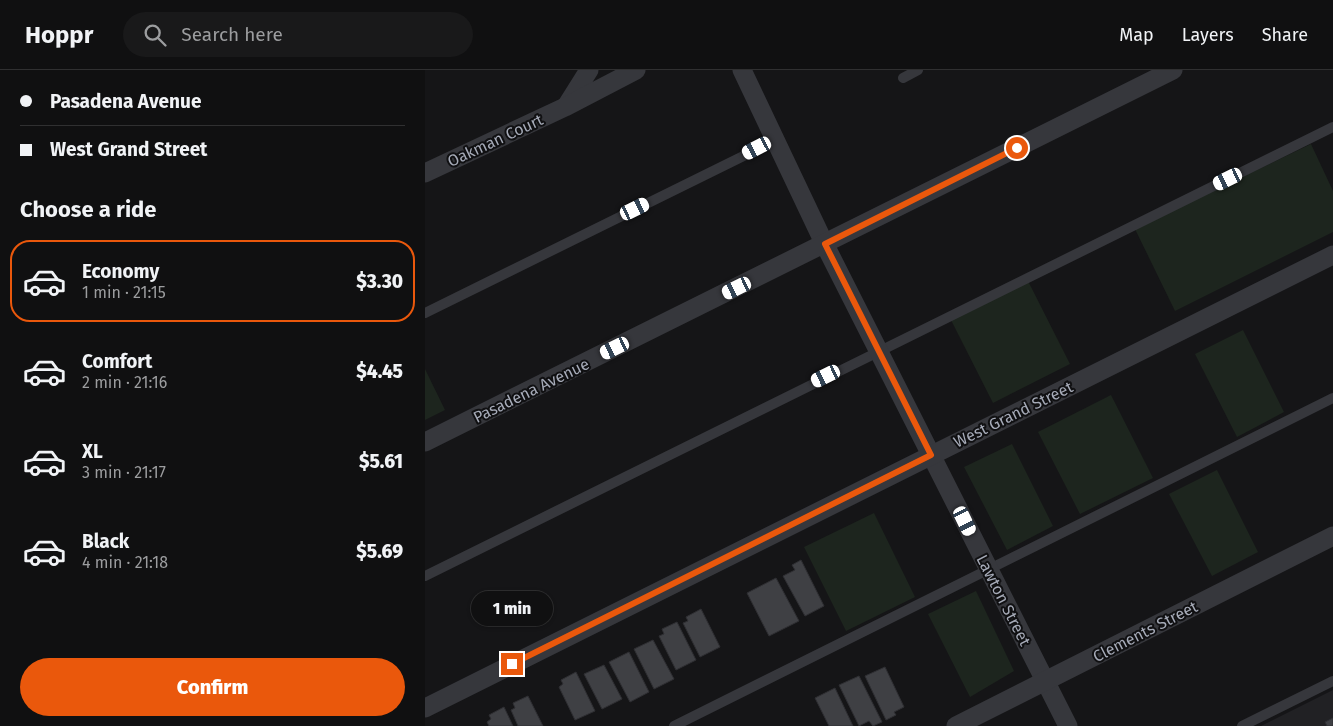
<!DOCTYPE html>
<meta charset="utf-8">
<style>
body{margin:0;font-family:"Fira Sans",sans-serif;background:#19191a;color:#f1f3f6;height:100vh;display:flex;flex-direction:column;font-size:19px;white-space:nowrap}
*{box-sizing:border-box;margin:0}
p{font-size:16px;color:#9c9d9f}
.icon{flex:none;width:28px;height:28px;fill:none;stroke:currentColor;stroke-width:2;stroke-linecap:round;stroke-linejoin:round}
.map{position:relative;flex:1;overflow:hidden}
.details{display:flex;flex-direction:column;background:#101011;width:425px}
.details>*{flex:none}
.banner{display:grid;align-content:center;height:110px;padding:0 20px;background:#101011}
.end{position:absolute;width:22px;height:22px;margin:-11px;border:6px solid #ea580c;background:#fff;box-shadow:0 0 0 2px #fff}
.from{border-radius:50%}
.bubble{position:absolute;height:35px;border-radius:18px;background:#101011;box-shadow:0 1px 4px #0004,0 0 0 1px #303031;font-size:16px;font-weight:800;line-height:35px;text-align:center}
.car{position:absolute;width:15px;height:30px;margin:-15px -8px;border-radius:6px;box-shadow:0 0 4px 1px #0007;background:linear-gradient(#fff 24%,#345 0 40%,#fff 0 76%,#345 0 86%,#fff 0)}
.banner b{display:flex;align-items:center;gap:18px;height:48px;font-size:19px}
.banner b+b{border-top:1px solid #303031}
.banner i{width:12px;height:12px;background:#f1f3f6}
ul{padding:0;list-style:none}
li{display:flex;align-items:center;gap:15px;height:82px;margin:0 10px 8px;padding:0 10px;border:2px solid transparent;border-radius:20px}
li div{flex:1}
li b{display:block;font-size:19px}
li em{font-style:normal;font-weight:800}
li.on{border-color:#ea580c}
li>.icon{width:45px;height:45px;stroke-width:1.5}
h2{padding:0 20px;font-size:22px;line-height:60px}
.action{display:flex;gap:10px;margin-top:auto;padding:10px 20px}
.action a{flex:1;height:58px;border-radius:30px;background:#ea580c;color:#fff;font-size:20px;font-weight:800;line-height:58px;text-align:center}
header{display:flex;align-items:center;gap:30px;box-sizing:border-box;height:70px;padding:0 25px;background:#101011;border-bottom:1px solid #303031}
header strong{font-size:24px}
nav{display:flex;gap:28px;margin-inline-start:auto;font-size:18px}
.search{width:350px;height:45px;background:#19191a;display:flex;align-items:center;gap:12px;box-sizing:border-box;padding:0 18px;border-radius:28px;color:#9c9d9f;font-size:19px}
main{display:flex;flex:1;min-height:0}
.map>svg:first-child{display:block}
</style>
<header>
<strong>Hoppr</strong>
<div class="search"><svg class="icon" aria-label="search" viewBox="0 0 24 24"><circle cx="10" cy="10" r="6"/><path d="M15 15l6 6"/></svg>Search here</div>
<nav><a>Map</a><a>Layers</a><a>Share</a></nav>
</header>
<main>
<section class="details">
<div class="banner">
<b><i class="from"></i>Pasadena Avenue</b>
<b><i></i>West Grand Street</b>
</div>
<h2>Choose a ride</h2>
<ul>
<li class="on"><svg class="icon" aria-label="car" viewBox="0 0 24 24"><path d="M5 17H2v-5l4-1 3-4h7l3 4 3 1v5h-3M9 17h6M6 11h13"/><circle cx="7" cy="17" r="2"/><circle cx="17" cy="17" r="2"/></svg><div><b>Economy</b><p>1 min · 21:15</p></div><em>$3.30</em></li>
<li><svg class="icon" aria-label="car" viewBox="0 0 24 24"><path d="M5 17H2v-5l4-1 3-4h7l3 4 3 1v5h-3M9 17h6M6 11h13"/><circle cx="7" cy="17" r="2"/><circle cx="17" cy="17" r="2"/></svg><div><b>Comfort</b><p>2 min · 21:16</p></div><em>$4.45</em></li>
<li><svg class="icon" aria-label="car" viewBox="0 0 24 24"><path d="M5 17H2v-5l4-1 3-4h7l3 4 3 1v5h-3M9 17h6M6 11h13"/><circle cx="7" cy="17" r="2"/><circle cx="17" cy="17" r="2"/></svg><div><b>XL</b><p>3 min · 21:17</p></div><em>$5.61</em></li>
<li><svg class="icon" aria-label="car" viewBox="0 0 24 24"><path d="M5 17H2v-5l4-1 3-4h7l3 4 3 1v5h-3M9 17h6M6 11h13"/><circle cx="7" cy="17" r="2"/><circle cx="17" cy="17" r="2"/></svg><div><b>Black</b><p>4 min · 21:18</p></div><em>$5.69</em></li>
</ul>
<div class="action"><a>Confirm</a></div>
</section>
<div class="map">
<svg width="908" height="656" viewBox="0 0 908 656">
<rect width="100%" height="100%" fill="#151517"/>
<!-- built -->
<polygon fill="#212124" points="908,620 908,656 836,656"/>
<!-- green -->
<g fill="#1d251e">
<polygon points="886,74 908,121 908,162 750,241 710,159"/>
<polygon points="603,211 645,294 568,333 526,250"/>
<polygon points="818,260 859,342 812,367 770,284"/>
<polygon points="0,299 20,340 0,350"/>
<polygon points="686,325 728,408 655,444 613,362"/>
<polygon points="587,374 628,456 582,480 539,397"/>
<polygon points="792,400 833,482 787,506 744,424"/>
<polygon points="449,443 490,527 421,561 379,477"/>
<polygon points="551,521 589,601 545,627 503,544"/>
</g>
<!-- building -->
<g fill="#3f4044" stroke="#2f2f33">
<polygon points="376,490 399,536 380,546 358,506 370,500 367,495"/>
<polygon points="351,508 374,551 344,566 322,523"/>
<polygon points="276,539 295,577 275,587 258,553 263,551 261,547"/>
<polygon points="252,552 271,590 251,600 234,566 239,564 237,559"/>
<polygon points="228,570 249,609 229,619 209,579"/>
<polygon points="204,582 224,622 205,632 184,592"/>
<polygon points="179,595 197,629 177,639 159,604"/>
<polygon points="460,597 479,637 469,642 471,645 461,650 440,606"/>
<polygon points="151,602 170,641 150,650 134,617 138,614 136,610"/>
<polygon points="434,606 457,652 448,656 444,651 434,656 414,615"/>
<polygon points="410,618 428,656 404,656 390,628"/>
<polygon points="103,626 118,656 93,656 86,640 90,638 88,633"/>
<polygon points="79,637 88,656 64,656 62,652 66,649 64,645"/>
<polygon points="908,648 908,656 902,656 900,652"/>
</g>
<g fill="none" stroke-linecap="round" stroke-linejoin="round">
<!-- service -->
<g stroke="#36373c" stroke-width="10">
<polyline points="478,8 493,0"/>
<polyline points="0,243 351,70"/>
<polyline points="0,506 908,57"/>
<polyline points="249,656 908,328"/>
<polyline points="817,656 908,611"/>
</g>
<!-- minor -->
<g stroke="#36373c" stroke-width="19">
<polyline points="317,0 400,175 643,656"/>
<polyline points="142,35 164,0"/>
<polyline points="0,103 140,37 211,0"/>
<polyline points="0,372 748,0"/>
<polyline points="0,638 908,185"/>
<polyline points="531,656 908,466"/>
</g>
</g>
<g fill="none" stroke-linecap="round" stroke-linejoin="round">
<!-- route -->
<polyline stroke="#ea580c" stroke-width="6" points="87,594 506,385 400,174 592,78"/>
</g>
<g text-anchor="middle" stroke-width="4" stroke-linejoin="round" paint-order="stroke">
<!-- street labels -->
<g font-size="16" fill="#a6abb8" stroke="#101012">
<text transform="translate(70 70) rotate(-25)" y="6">Oakman Court</text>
<text transform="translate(106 320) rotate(-26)" y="6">Pasadena Avenue</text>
<text transform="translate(588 344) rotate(-26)" y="6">West Grand Street</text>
<text transform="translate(579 530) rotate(63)" y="6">Lawton Street</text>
<text transform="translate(720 561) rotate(-27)" y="6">Clements Street</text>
</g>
</g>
</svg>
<i class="end from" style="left:592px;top:78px"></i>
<i class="end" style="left:87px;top:594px"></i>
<div class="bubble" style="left:46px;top:521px;width:82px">1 min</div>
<i class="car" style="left:332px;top:78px;rotate:243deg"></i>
<i class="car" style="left:803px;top:109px;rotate:244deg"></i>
<i class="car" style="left:210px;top:139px;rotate:64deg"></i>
<i class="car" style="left:312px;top:218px;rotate:244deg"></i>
<i class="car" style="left:190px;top:278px;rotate:244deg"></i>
<i class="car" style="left:401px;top:306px;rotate:244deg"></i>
<i class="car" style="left:540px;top:451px;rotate:154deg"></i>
</div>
</main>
